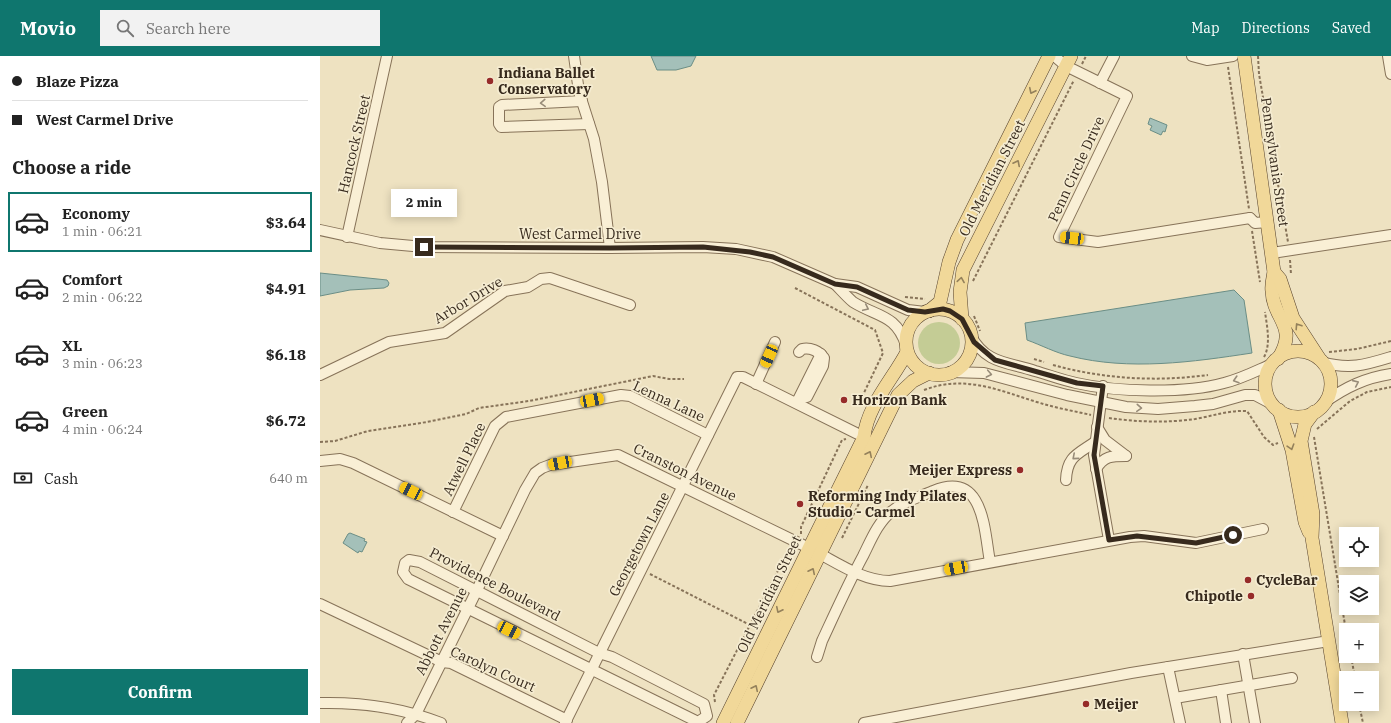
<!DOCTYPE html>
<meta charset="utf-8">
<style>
body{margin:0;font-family:"IBM Plex Serif",serif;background:#f2f2f2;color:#222;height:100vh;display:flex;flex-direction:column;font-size:15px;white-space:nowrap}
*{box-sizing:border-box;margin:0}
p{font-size:13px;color:#767676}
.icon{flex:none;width:22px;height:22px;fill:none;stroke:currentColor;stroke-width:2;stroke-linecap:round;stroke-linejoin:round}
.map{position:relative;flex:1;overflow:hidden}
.drawer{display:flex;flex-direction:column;background:#fff;width:320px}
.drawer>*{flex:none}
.guide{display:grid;align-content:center;height:88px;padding:0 12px;background:#fff}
.fabs{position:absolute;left:1019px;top:471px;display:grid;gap:8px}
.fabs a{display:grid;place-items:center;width:40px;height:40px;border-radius:0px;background:#fff;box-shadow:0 2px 10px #0003;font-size:20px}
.end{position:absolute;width:18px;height:18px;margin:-9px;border:5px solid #372a1d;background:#fff;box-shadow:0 0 0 2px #fff}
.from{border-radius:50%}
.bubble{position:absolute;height:28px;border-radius:0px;background:#fff;box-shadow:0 2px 10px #0003;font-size:13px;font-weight:700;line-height:28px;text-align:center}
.car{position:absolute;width:12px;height:24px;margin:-12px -6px;border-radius:5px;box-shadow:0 0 3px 1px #0007;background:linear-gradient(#f5c518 24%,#345 0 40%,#f5c518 0 76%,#345 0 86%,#f5c518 0)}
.guide b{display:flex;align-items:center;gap:14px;height:38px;font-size:15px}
.guide b+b{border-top:1px solid #e0e0e0}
.guide i{width:10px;height:10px;background:#222}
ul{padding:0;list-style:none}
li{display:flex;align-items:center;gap:12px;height:60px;margin:0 8px 6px;padding:0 4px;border:2px solid transparent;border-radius:0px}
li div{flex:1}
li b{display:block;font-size:15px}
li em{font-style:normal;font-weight:700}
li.active{border-color:#0f766e}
li>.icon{width:36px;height:36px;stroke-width:1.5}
h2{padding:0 12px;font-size:18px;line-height:48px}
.pay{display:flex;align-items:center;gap:10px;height:44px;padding:0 12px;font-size:15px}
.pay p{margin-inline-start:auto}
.action{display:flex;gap:8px;margin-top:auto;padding:8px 12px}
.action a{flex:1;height:46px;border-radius:0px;background:#0f766e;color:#fff;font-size:16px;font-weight:700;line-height:46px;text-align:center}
header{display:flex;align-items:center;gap:24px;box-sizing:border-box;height:56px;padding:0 20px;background:#0f766e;color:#fff}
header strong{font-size:19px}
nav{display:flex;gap:22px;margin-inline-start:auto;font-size:14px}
.search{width:280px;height:36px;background:#f2f2f2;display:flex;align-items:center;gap:10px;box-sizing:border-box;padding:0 14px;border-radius:0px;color:#767676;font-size:15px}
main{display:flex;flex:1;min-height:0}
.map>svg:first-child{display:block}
</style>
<header>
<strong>Movio</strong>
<div class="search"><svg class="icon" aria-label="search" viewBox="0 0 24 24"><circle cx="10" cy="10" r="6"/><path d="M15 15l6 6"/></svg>Search here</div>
<nav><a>Map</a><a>Directions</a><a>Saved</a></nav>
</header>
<main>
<section class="drawer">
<div class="guide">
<b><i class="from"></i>Blaze Pizza</b>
<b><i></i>West Carmel Drive</b>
</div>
<h2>Choose a ride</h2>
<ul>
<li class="active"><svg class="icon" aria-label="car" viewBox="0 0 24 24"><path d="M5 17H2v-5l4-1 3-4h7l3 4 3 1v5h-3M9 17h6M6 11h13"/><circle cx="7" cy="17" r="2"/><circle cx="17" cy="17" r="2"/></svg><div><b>Economy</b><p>1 min · 06:21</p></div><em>$3.64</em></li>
<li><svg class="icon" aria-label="car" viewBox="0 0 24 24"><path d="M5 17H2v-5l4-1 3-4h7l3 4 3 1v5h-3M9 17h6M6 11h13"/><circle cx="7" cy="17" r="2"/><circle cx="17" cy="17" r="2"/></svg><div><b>Comfort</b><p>2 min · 06:22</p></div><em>$4.91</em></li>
<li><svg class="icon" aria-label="car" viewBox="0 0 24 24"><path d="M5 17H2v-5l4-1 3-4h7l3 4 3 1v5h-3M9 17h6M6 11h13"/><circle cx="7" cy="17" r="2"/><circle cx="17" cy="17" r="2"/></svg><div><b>XL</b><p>3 min · 06:23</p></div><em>$6.18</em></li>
<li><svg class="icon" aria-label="car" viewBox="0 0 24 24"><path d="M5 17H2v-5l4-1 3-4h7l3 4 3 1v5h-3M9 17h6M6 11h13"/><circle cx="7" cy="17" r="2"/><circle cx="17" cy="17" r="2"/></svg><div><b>Green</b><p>4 min · 06:24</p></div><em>$6.72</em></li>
</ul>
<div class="pay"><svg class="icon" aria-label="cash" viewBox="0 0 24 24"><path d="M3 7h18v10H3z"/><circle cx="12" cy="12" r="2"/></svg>Cash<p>640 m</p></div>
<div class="action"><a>Confirm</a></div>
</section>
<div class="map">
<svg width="1071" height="667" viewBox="0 0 1071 667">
<rect width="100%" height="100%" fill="#eee2c1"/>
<!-- green -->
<circle fill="#c4cc95" cx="619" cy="287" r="21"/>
<!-- water -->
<g fill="#a4c0b9" stroke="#6b8e86">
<polygon points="331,0 376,0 371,10 356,14 337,14"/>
<polygon points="830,62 847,69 845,76 843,75 841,79 830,74 832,70 828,68"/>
<polygon points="0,217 67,224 69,227 68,230 64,232 30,234 0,240"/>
<path d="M914,234L924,244L932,297C873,306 809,315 750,300C736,297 721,289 707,284L705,267Z"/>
<polygon points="30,477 45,483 44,485 47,486 42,496 39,495 38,497 23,487 28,478"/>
</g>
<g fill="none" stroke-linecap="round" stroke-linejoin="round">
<defs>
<g id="minor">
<polyline points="254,0 259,36 274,83 282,126 290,192"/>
<polyline points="734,0 746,10 807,40 739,181 778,186 930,162"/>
<polyline points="872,0 887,4 913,0"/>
<polyline points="1068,0 1071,18"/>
<polyline points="780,27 794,0"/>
<polyline points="262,45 182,49 179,51 179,68 181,71 269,68"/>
<polyline points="930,162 935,167 948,166"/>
<polyline points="0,174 60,187 104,191 290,192 383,191 416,193 453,201 515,228 537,231 588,254 605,256"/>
<polyline points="27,181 67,0"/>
<polyline points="952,197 1071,179"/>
<path d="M515,228C521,234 527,241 533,246C557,261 576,258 586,289"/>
<path d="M651,280C666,308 688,306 715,315C729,319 742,324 756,327C796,336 864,338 904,327C921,323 936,315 952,308"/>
<path d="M1002,306C1029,314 1045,309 1071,301"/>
<polyline points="630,316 664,317 747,339 806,351 838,353 875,350 893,348 925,339 935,339 952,348"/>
<polyline points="0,319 69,286 125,277 185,235 208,231 221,223 230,222 310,249"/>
<polyline points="436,328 455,286"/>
<polyline points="783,330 774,399 789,484"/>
<path d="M479,343L487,341L503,310L504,302C499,295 490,291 482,293L479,296"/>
<polyline points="478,344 501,298"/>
<path d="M1005,346C1026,331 1045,322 1071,318"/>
<polyline points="777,371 785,384 806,400"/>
<polyline points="0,405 20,403 33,407 183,480"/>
<path d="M776,413C784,400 791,400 806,400"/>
<path d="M746,424C747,400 758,398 775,386"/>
<polyline points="133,456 175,370 186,361 301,339 310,340 388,379"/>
<path d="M500,498C522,510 545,525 570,525L810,481L824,480L876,487L943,473"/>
<polygon points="89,504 100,506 279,597 292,601 384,648 387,660 378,666 88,523 83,516 85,507"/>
<polyline points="0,548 122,606 131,607 247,664"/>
<polyline points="923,598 935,667"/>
<path d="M497,601L502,585C515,557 528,528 543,500C551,484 558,466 572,455C584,445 600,441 613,435C664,414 664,473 670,506"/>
<polyline points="848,611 860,667"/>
<polyline points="901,634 906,667"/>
<polyline points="855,642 972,622"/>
<path d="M0,647C42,646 83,652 121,667"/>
<polyline points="87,667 96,658 157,534 205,434 215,417 222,412 230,409 298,399 489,492"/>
<polyline points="245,667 417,321 423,321 544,381"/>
<polyline points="544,667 811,617 1009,585"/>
</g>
<g id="major">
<path d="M924,0L954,216C953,222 951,229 952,235C953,264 979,270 958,303"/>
<polyline points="954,216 960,223 973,262 999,302"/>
<circle cx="619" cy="286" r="33"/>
<polyline points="609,255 620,246 629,206 637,184 729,0"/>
<polyline points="642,263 640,236 643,214 751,0"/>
<circle cx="978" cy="328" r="33"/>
<polyline points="959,354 972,394 985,466 989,476"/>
<polyline points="994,356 985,368 981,385 993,458 992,482 1022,667"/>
<path d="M403,667L544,381C547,350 573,323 587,296"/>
<polyline points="417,667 578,339 593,325 609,317"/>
</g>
</defs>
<!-- minor casing -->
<use href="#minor" stroke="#877359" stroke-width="12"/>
<!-- major casing -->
<use href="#major" stroke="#55412d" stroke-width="14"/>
<!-- path -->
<g stroke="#877359" stroke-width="2" stroke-dasharray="3 2" stroke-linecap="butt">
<polyline points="938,0 939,18 968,186"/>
<polyline points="762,8 766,0"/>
<polyline points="908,11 929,153"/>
<polyline points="932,175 940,226"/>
<polyline points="970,204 971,218"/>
<polyline points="653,225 754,24"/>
<polyline points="475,232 555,274 563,297 541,343 542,349"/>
<polyline points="585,241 605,243"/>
<polyline points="654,260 660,275"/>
<polyline points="1009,296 1037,293 1071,285"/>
<path d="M944,301C951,289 947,270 945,256"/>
<polyline points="714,303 724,306"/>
<path d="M733,309C784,323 836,326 888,319"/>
<path d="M604,334C646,318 680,335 720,347C736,352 754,355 771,359"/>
<path d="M789,362C816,366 848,367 875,363C893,360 909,354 927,355L944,381L953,389L958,387"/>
<polyline points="997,373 1030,345 1047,336 1071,331"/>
<polyline points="994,381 1026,575"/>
<polyline points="0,386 15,385 48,375 107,366 146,358 159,352 209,345 333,320 349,323 364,323"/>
<polyline points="481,478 481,471 522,384 526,383"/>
<polyline points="522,482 548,429"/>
<polyline points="330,518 430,569"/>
<polyline points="1031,600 1035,622"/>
<polyline points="395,646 394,639 466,499 472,497 474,495"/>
<polyline points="1039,648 1043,667"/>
</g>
<!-- minor -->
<use href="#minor" stroke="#f9efd5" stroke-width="10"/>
<!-- major -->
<use href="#major" stroke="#f1d899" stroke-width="13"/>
</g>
<!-- one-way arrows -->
<defs><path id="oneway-chevron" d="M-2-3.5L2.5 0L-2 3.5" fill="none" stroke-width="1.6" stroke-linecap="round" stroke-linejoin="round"/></defs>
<g stroke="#94815b">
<use href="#oneway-chevron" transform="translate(712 35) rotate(116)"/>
<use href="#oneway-chevron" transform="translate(697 107) rotate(-63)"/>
<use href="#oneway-chevron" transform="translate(641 224) rotate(-81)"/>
<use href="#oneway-chevron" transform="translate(978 270) rotate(-123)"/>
<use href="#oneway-chevron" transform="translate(971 391) rotate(73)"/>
<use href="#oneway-chevron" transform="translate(549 398) rotate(-64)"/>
<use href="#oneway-chevron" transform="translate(492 515) rotate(-64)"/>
<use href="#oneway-chevron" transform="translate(459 554) rotate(116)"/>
<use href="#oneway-chevron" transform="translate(435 632) rotate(-64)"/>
</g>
<g stroke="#988c79">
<use href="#oneway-chevron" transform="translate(223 47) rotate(177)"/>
<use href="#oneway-chevron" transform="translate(546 252) rotate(25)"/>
<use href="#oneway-chevron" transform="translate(669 318) rotate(11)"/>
<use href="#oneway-chevron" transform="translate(916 324) rotate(163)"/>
<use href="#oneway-chevron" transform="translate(1036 327) rotate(-24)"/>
<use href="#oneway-chevron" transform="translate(819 352) rotate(4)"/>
<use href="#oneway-chevron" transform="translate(755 401) rotate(139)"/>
</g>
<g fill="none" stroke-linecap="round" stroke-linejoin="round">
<!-- route -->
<polyline stroke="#372a1d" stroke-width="5" points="104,191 290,192 383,191 430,196 453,201 515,228 537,231 588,254 605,256 623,253 630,255 642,263 654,286 675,304 757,327 783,330 774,399 789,484 817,480 876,487 913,479"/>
</g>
<!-- markers -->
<g fill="#962b29" stroke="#f5ecd1" stroke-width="1.5">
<circle cx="170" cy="25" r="4"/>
<circle cx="524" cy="344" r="4"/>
<circle cx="700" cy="414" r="4"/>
<circle cx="480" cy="448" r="4"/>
<circle cx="928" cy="524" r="4"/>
<circle cx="931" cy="540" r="4"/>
<circle cx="766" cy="648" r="4"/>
</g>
<g text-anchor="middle" stroke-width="3.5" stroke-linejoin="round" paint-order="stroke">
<!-- poi labels -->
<g font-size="14" font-weight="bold" fill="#372a1d" stroke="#f5ecd1" text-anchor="start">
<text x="178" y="22">Indiana Ballet<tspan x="178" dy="16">Conservatory</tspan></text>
<text x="532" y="349">Horizon Bank</text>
<text x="692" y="419" text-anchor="end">Meijer Express</text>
<text x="488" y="445">Reforming Indy Pilates<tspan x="488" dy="16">Studio - Carmel</tspan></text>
<text x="936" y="529">CycleBar</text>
<text x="923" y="545" text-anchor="end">Chipotle</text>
<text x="774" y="653">Meijer</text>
</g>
<!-- street labels -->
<g font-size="14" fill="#372a1d" stroke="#f5ecd1">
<text transform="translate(34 88) rotate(-77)" y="5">Hancock Street</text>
<text transform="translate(955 106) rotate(82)" y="5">Pennsylvania Street</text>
<text transform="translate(756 113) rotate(-65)" y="5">Penn Circle Drive</text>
<text transform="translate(672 122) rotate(-63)" y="5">Old Meridian Street</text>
<text x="260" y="183">West Carmel Drive</text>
<text transform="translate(148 244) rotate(-31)" y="5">Arbor Drive</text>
<text transform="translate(349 345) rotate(25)" y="5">Lenna Lane</text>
<text transform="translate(144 403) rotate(-64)" y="5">Atwell Place</text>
<text transform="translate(365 416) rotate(26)" y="5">Cranston Avenue</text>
<text transform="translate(319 488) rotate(-63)" y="5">Georgetown Lane</text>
<text transform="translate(175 528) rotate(27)" y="5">Providence Boulevard</text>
<text transform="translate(449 538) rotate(-64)" y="5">Old Meridian Street</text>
<text transform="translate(121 575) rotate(-63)" y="5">Abbott Avenue</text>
<text transform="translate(173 613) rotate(24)" y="5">Carolyn Court</text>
</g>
</g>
</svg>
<div class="fabs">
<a><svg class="icon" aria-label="locate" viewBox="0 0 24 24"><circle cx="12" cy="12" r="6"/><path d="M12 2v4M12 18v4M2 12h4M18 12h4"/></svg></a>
<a><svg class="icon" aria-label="layers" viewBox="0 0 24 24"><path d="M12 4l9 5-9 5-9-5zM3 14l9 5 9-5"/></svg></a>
<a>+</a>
<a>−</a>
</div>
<i class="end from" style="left:913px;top:479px"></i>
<i class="end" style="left:104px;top:191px"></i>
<div class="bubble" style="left:71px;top:133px;width:66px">2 min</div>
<i class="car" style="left:752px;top:182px;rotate:277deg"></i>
<i class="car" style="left:449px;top:300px;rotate:204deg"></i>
<i class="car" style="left:272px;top:344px;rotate:79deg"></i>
<i class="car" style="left:240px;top:407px;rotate:259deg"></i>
<i class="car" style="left:91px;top:435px;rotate:296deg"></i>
<i class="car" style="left:636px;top:512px;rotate:259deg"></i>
<i class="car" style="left:189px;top:574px;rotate:117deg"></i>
</div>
</main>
